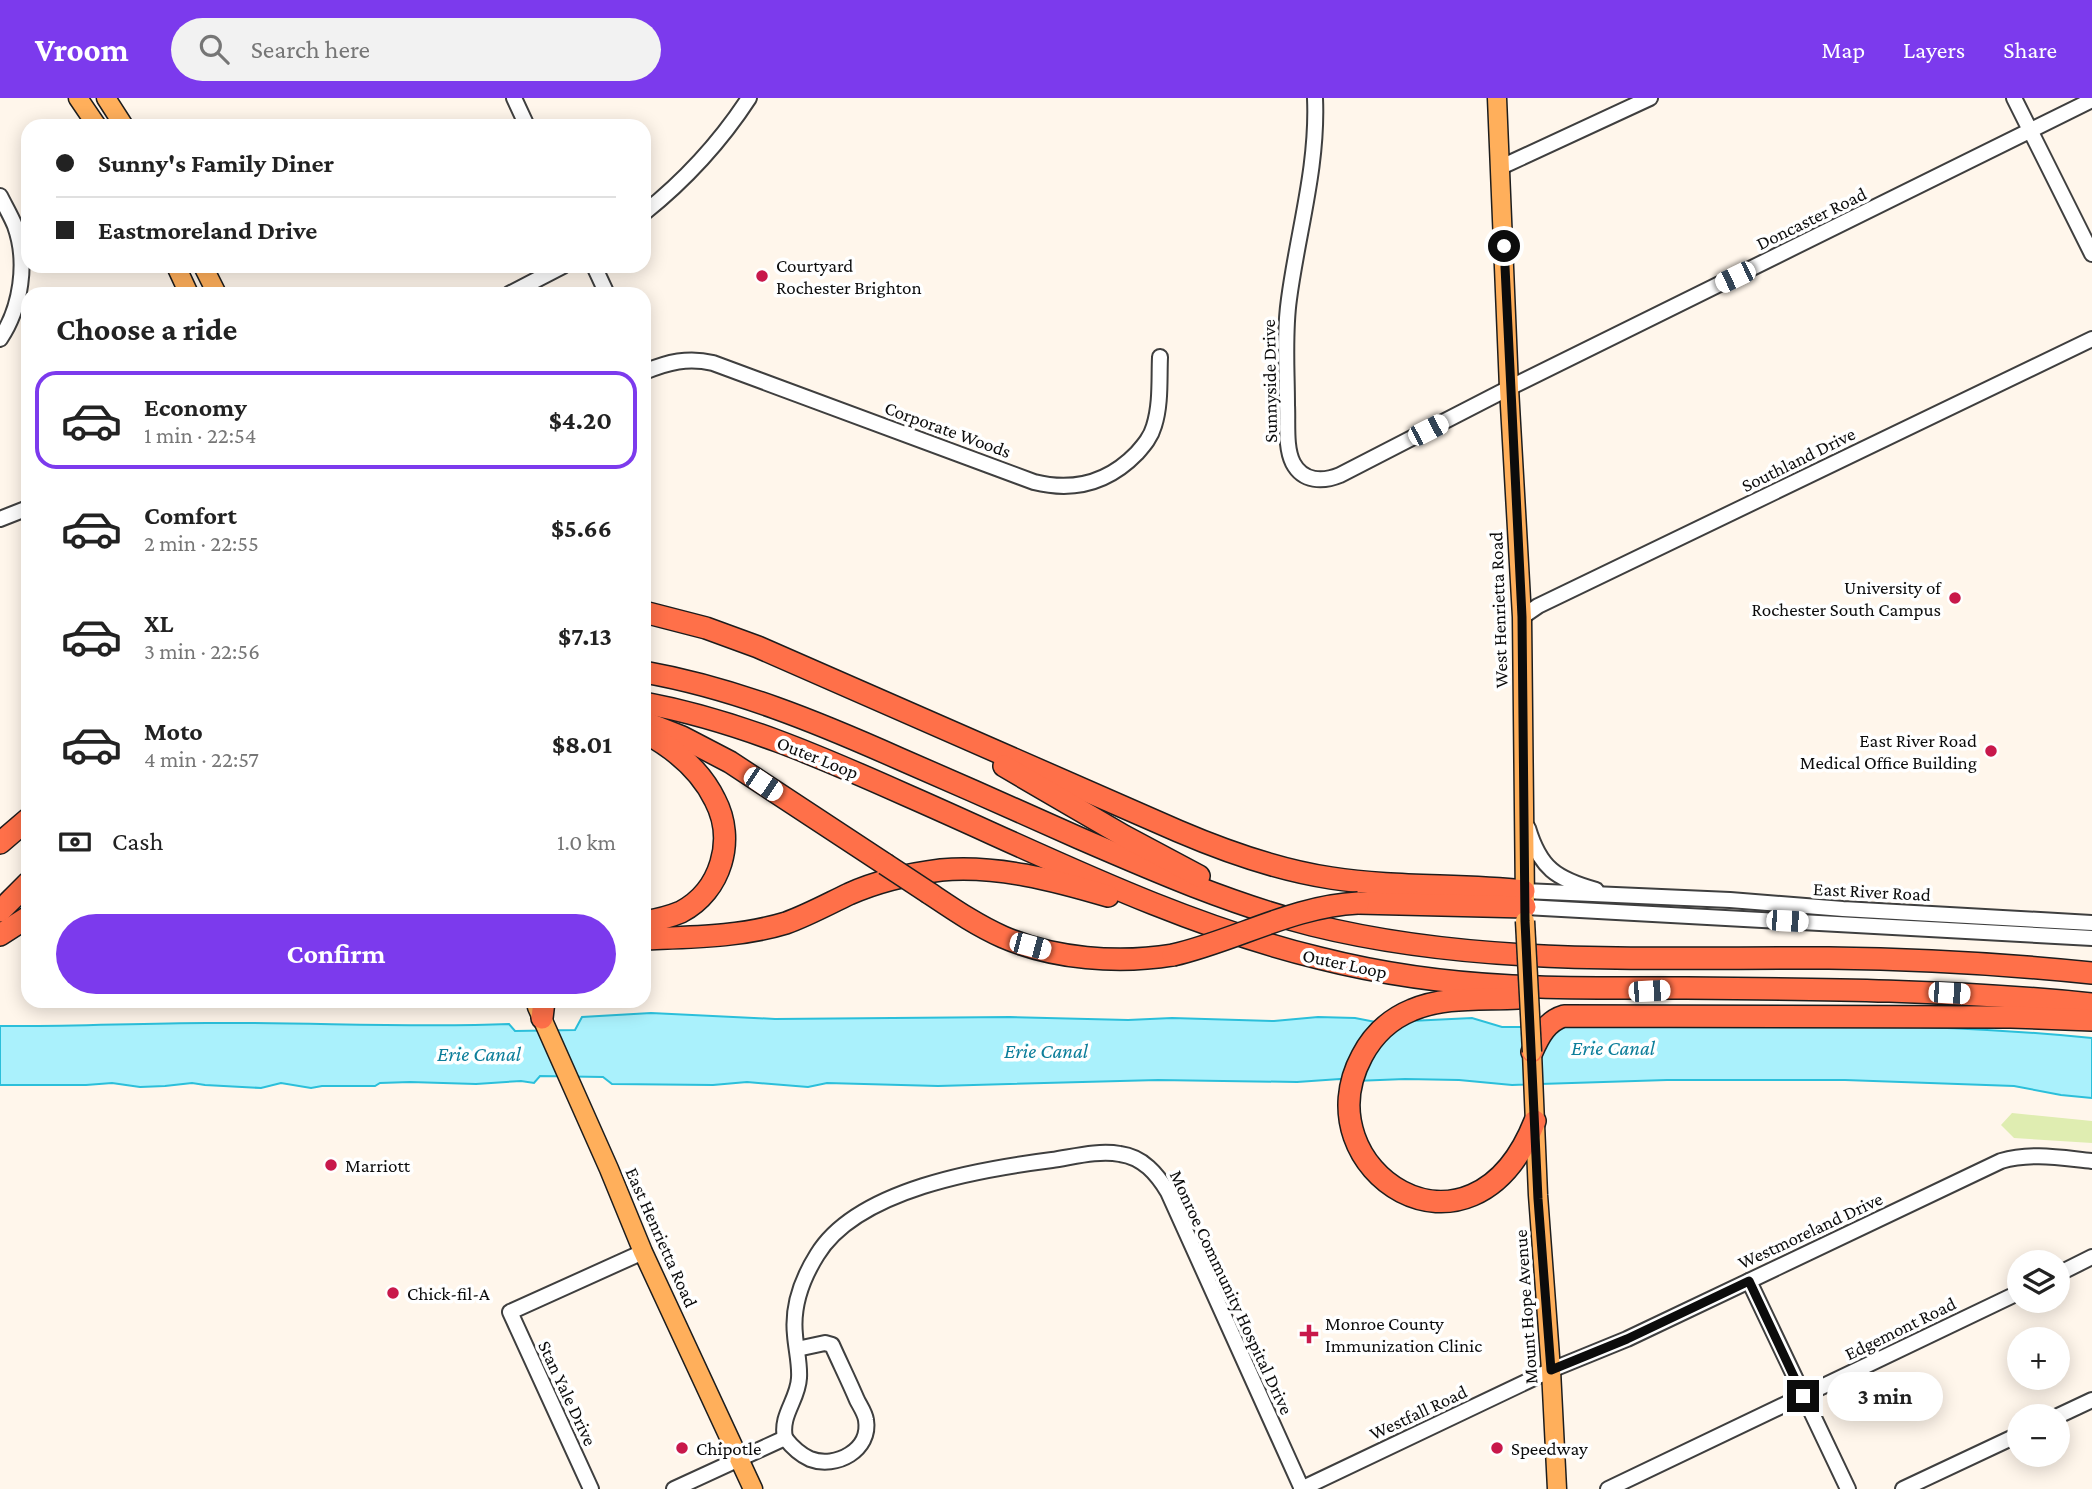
<!DOCTYPE html>
<meta charset="utf-8">
<style>
body{margin:0;font-family:"Crimson Pro",serif;background:#f2f2f2;color:#222;height:100vh;display:flex;flex-direction:column;font-size:26px;white-space:nowrap}
*{box-sizing:border-box;margin:0}
p{font-size:23px;color:#767676}
.icon{flex:none;width:38px;height:38px;fill:none;stroke:currentColor;stroke-width:2;stroke-linecap:round;stroke-linejoin:round}
.map{position:relative;flex:1;overflow:hidden}
.sheet{position:absolute;left:21px;top:189px;width:630px;height:721px;display:flex;flex-direction:column;background:#fff;border-radius:21px;box-shadow:0 4px 18px #0003}
.sheet>*{flex:none}
.hud{position:absolute;left:21px;top:21px;width:630px;height:154px;border-radius:21px;box-shadow:0 4px 18px #0003;display:grid;align-content:center;height:154px;padding:0 35px;background:#fff}
.tools{position:absolute;left:2007px;top:1152px;display:grid;gap:14px}
.tools a{display:grid;place-items:center;width:63px;height:63px;border-radius:50%;background:#fff;box-shadow:0 4px 18px #0003;font-size:35px}
.end{position:absolute;width:32px;height:32px;margin:-16px;border:9px solid #0c0c0c;background:#fff;box-shadow:0 0 0 4px #fff}
.from{border-radius:50%}
.bubble{position:absolute;height:49px;border-radius:24px;background:#fff;box-shadow:0 4px 18px #0003;font-size:23px;font-weight:700;line-height:49px;text-align:center}
.car{position:absolute;width:21px;height:42px;margin:-21px -10px;border-radius:9px;box-shadow:0 0 5px 2px #0007;background:linear-gradient(#fff 24%,#345 0 40%,#fff 0 76%,#345 0 86%,#fff 0)}
.hud b{display:flex;align-items:center;gap:24px;height:66px;font-size:26px}
.hud b+b{border-top:2px solid #e0e0e0}
.hud i{width:18px;height:18px;background:#222}
ul{padding:0;list-style:none}
li{display:flex;align-items:center;gap:21px;height:98px;margin:0 14px 10px;padding:0 21px;border:4px solid transparent;border-radius:21px}
li div{flex:1}
li b{display:block;font-size:26px}
li em{font-style:normal;font-weight:700}
li.selected{border-color:#7c3aed}
li>.icon{width:63px;height:63px;stroke-width:1.5}
h2{padding:0 35px;font-size:32px;line-height:84px}
.pay{display:flex;align-items:center;gap:18px;height:77px;padding:0 35px;font-size:26px}
.pay p{margin-inline-start:auto}
.primary-button{display:flex;gap:14px;margin-top:auto;padding:14px 35px}
.primary-button a{flex:1;height:80px;border-radius:42px;background:#7c3aed;color:#fff;font-size:28px;font-weight:700;line-height:80px;text-align:center}
header{display:flex;align-items:center;gap:42px;box-sizing:border-box;height:98px;padding:0 35px;background:#7c3aed;color:#fff}
header strong{font-size:33px}
nav{display:flex;gap:38px;margin-inline-start:auto;font-size:24px}
.search{width:490px;height:63px;background:#f2f2f2;display:flex;align-items:center;gap:18px;box-sizing:border-box;padding:0 24px;border-radius:38px;color:#767676;font-size:26px}
.map>svg:first-child{display:block}
</style>
<header>
<strong>Vroom</strong>
<div class="search"><svg class="icon" aria-label="search" viewBox="0 0 24 24"><circle cx="10" cy="10" r="6"/><path d="M15 15l6 6"/></svg>Search here</div>
<nav><a>Map</a><a>Layers</a><a>Share</a></nav>
</header>
<div class="map">
<svg width="2092" height="1391" viewBox="0 0 2092 1391">
<rect width="100%" height="100%" fill="#fff6eb"/>
<!-- green -->
<polygon fill="#dfedb1" points="2012,1015 2092,1023 2092,1045 2014,1040 2001,1027"/>
<!-- water -->
<path fill="#aaf1fc" stroke="#2bbfda" stroke-width="2" d="M651,915L775,921L1010,919L1128,922L1172,920L1274,923L1318,919L1355,920L1391,927L1410,923L1472,920L1502,929C1699,929 1896,920 2092,940V1000L2061,997L2014,988L1845,982H1667L1512,987L1459,982L1405,981L1355,983L1340,981L1297,984L1158,982L938,988L827,985L808,989L747,984L713,987L612,986L603,979L540,978L534,985L521,983L476,986L410,984L380,985L375,988H322L311,990L281,985L261,990L205,987L192,985L165,988L140,989L112,985L86,987H0V928C69,929 138,925 207,925C308,924 409,930 509,926L515,933L575,932L582,919Z"/>
<g fill="none" stroke-linecap="round" stroke-linejoin="round">
<defs>
<g id="minor">
<polyline points="514,0 527,28"/>
<path d="M1315,0C1318,69 1298,133 1289,201C1284,236 1287,272 1287,307C1288,325 1285,349 1293,365C1303,384 1323,384 1340,377L1509,290L2092,2"/>
<polyline points="2014,0 2092,156"/>
<polyline points="1501,69 1650,0"/>
<path d="M0,98C5,108 11,118 15,128C28,164 21,210 0,241"/>
<path d="M644,115C684,83 721,43 749,0"/>
<polyline points="594,168 607,196"/>
<polyline points="509,196 563,168"/>
<path d="M644,274C668,264 688,259 713,265L1034,384C1074,394 1108,385 1137,355C1144,347 1151,339 1154,328C1161,306 1159,281 1160,259"/>
<polyline points="0,421 28,410"/>
<polyline points="1522,519 1538,508 2092,241"/>
<path d="M1528,730C1540,770 1556,781 1596,792"/>
<polyline points="1524,793 1730,802 1843,811 2092,825"/>
<polyline points="1525,809 2092,840"/>
<polyline points="2058,1176 2092,1159"/>
<polyline points="1749,1183 1848,1391"/>
<polyline points="2058,1318 2092,1302"/>
<path d="M785,1340C780,1317 798,1302 799,1280C800,1266 796,1251 795,1237C792,1209 802,1181 817,1157C857,1091 981,1071 1052,1062C1073,1059 1098,1052 1120,1056C1143,1059 1157,1076 1168,1094L1302,1391"/>
<path d="M785,1340C792,1349 799,1356 810,1361C836,1371 871,1352 866,1322C865,1315 860,1308 857,1302C849,1283 840,1265 832,1247L825,1245L797,1251"/>
<polyline points="591,1391 510,1214 643,1154"/>
<polyline points="674,1391 785,1340"/>
<path d="M1301,1391L1551,1272L1627,1241L2001,1063C2031,1054 2062,1060 2092,1063"/>
<polyline points="1608,1391 2020,1194"/>
<polyline points="1903,1391 2020,1336"/>
</g>
<g id="major">
<polyline points="78,0 97,28"/>
<polyline points="106,0 124,28"/>
<polyline points="1497,0 1509,290 1522,519 1525,805"/>
<polyline points="176,168 189,196"/>
<polyline points="203,168 217,196"/>
<polyline points="537,909 609,1071 643,1154 753,1391"/>
<polyline points="1532,954 1538,1097 1551,1272 1557,1391"/>
</g>
<g id="highway">
<path d="M644,514L706,530L758,549L1178,733C1227,754 1278,772 1331,780C1396,790 1460,786 1524,793"/>
<path d="M644,574C734,590 817,624 900,661C960,687 1019,713 1079,740C1155,773 1231,806 1312,827C1481,869 1656,859 1829,860C1917,861 2005,866 2092,875"/>
<path d="M644,605C736,622 821,659 906,697C1041,756 1175,825 1319,860C1382,876 1447,885 1512,888C1570,891 1628,890 1686,890C1822,891 1957,892 2092,906"/>
<polyline points="644,624 682,639 730,664 885,766"/>
<polyline points="1004,668 1124,738 1199,778"/>
<polyline points="0,745 28,721"/>
<path d="M929,795C953,811 976,827 1003,839C1054,861 1118,866 1173,857"/>
<polyline points="1358,805 1525,809"/>
<polyline points="0,813 28,785"/>
<path d="M644,824C656,822 669,819 681,814C721,793 736,742 715,702C700,671 675,651 646,635"/>
<polyline points="0,837 28,819"/>
<path d="M644,841C692,839 740,839 786,825C808,817 828,806 849,796C878,783 909,776 941,772C997,767 1054,782 1108,798"/>
<path d="M1518,900C1483,902 1444,898 1412,912C1390,921 1373,937 1362,958C1301,1071 1471,1185 1535,1023"/>
<polyline points="542,920 544,903"/>
<path d="M1532,954C1539,938 1547,923 1564,918L2011,919L2092,922"/>
</g>
</defs>
<!-- minor casing -->
<use href="#minor" stroke="#3f3f3f" stroke-width="18"/>
<!-- major casing -->
<use href="#major" stroke="#1d1d1d" stroke-width="21"/>
<!-- highway casing -->
<use href="#highway" stroke="#1d1d1d" stroke-width="24"/>
<!-- minor -->
<use href="#minor" stroke="#fff" stroke-width="14"/>
<!-- major -->
<use href="#major" stroke="#ffaf5b" stroke-width="18"/>
<!-- highway -->
<use href="#highway" stroke="#ff7049" stroke-width="21"/>
<defs>
<polyline id="major-bridge" points="1525,823 1532,954"/>
<g id="highway-bridge">
<polyline points="885,766 929,795"/>
<path d="M1173,857C1235,843 1293,808 1358,805"/>
</g>
</defs>
<!-- major-bridge casing -->
<use href="#major-bridge" stroke="#1d1d1d" stroke-width="21" stroke-linecap="butt"/>
<!-- highway-bridge casing -->
<use href="#highway-bridge" stroke="#1d1d1d" stroke-width="24" stroke-linecap="butt"/>
<!-- major-bridge -->
<use href="#major-bridge" stroke="#ffaf5b" stroke-width="18"/>
<!-- highway-bridge -->
<use href="#highway-bridge" stroke="#ff7049" stroke-width="21"/>
</g>
<g fill="none" stroke-linecap="round" stroke-linejoin="round">
<!-- route -->
<polyline stroke="#0c0c0c" stroke-width="9" points="1504,148 1522,519 1525,823 1538,1101 1551,1272 1627,1241 1749,1183 1803,1298"/>
</g>
<!-- markers -->
<g fill="#c8184b" stroke="#fff" stroke-width="2.5">
<circle cx="762" cy="178" r="7"/>
<circle cx="1955" cy="500" r="7"/>
<circle cx="1991" cy="653" r="7"/>
<circle cx="331" cy="1067" r="7"/>
<circle cx="393" cy="1195" r="7"/>
<path d="M1305.5 1225.5h7v7h7v7h-7v7h-7v-7h-7v-7h7z"/>
<circle cx="682" cy="1350" r="7"/>
<circle cx="1497" cy="1350" r="7"/>
</g>
<g text-anchor="middle" stroke-width="7" stroke-linejoin="round" paint-order="stroke">
<!-- street labels -->
<g font-size="19" fill="#0c0c0c" stroke="#fff">
<text transform="translate(1811 120) rotate(-26)" y="7">Doncaster Road</text>
<text transform="translate(1269 283) rotate(-91)" y="7">Sunnyside Drive</text>
<text transform="translate(948 331) rotate(20)" y="7">Corporate Woods</text>
<text transform="translate(1798 361) rotate(-26)" y="7">Southland Drive</text>
<text transform="translate(1498 512) rotate(-92)" y="7">West Henrietta Road</text>
<text transform="translate(818 659) rotate(22)" y="7">Outer Loop</text>
<text transform="translate(1872 793) rotate(3)" y="7">East River Road</text>
<text transform="translate(1345 865) rotate(12)" y="7">Outer Loop</text>
<text transform="translate(1810 1132) rotate(-25)" y="7">Westmoreland Drive</text>
<text transform="translate(662 1139) rotate(66)" y="7">East Henrietta Road</text>
<text transform="translate(1232 1194) rotate(65)" y="7">Monroe Community Hospital Drive</text>
<text transform="translate(1525 1209) rotate(-94)" y="7">Mount Hope Avenue</text>
<text transform="translate(1900 1230) rotate(-26)" y="7">Edgemont Road</text>
<text transform="translate(568 1295) rotate(65)" y="7">Stan Yale Drive</text>
<text transform="translate(1418 1314) rotate(-25)" y="7">Westfall Road</text>
</g>
<!-- poi labels -->
<g font-size="19" fill="#0c0c0c" stroke="#fff" text-anchor="start">
<text x="776" y="174">Courtyard<tspan x="776" dy="22">Rochester Brighton</tspan></text>
<text x="1941" y="496" text-anchor="end">University of<tspan x="1941" dy="22">Rochester South Campus</tspan></text>
<text x="1977" y="649" text-anchor="end">East River Road<tspan x="1977" dy="22">Medical Office Building</tspan></text>
<text x="345" y="1074">Marriott</text>
<text x="407" y="1202">Chick-fil-A</text>
<text x="1325" y="1232">Monroe County<tspan x="1325" dy="22">Immunization Clinic</tspan></text>
<text x="696" y="1357">Chipotle</text>
<text x="1511" y="1357">Speedway</text>
</g>
<!-- water labels -->
<g font-size="21" font-style="italic" fill="#0c7e9a" stroke="#fff">
<text x="1613" y="957">Erie Canal</text>
<text x="1046" y="960">Erie Canal</text>
<text x="479" y="963">Erie Canal</text>
</g>
</g>
</svg>
<div class="tools">
<a><svg class="icon" aria-label="layers" viewBox="0 0 24 24"><path d="M12 4l9 5-9 5-9-5zM3 14l9 5 9-5"/></svg></a>
<a>+</a>
<a>−</a>
</div>
<i class="end from" style="left:1504px;top:148px"></i>
<i class="end" style="left:1803px;top:1298px"></i>
<div class="bubble" style="left:1827px;top:1274px;width:116px">3 min</div>
<i class="car" style="left:1735px;top:179px;rotate:244deg"></i>
<i class="car" style="left:1428px;top:332px;rotate:63deg"></i>
<i class="car" style="left:763px;top:686px;rotate:124deg"></i>
<i class="car" style="left:1787px;top:823px;rotate:93deg"></i>
<i class="car" style="left:1030px;top:848px;rotate:105deg"></i>
<i class="car" style="left:1649px;top:893px;rotate:87deg"></i>
<i class="car" style="left:1949px;top:895px;rotate:93deg"></i>
<div class="hud">
<b><i class="from"></i>Sunny's Family Diner</b>
<b><i></i>Eastmoreland Drive</b>
</div>
<section class="sheet">
<h2>Choose a ride</h2>
<ul>
<li class="selected"><svg class="icon" aria-label="car" viewBox="0 0 24 24"><path d="M5 17H2v-5l4-1 3-4h7l3 4 3 1v5h-3M9 17h6M6 11h13"/><circle cx="7" cy="17" r="2"/><circle cx="17" cy="17" r="2"/></svg><div><b>Economy</b><p>1 min · 22:54</p></div><em>$4.20</em></li>
<li><svg class="icon" aria-label="car" viewBox="0 0 24 24"><path d="M5 17H2v-5l4-1 3-4h7l3 4 3 1v5h-3M9 17h6M6 11h13"/><circle cx="7" cy="17" r="2"/><circle cx="17" cy="17" r="2"/></svg><div><b>Comfort</b><p>2 min · 22:55</p></div><em>$5.66</em></li>
<li><svg class="icon" aria-label="car" viewBox="0 0 24 24"><path d="M5 17H2v-5l4-1 3-4h7l3 4 3 1v5h-3M9 17h6M6 11h13"/><circle cx="7" cy="17" r="2"/><circle cx="17" cy="17" r="2"/></svg><div><b>XL</b><p>3 min · 22:56</p></div><em>$7.13</em></li>
<li><svg class="icon" aria-label="car" viewBox="0 0 24 24"><path d="M5 17H2v-5l4-1 3-4h7l3 4 3 1v5h-3M9 17h6M6 11h13"/><circle cx="7" cy="17" r="2"/><circle cx="17" cy="17" r="2"/></svg><div><b>Moto</b><p>4 min · 22:57</p></div><em>$8.01</em></li>
</ul>
<div class="pay"><svg class="icon" aria-label="cash" viewBox="0 0 24 24"><path d="M3 7h18v10H3z"/><circle cx="12" cy="12" r="2"/></svg>Cash<p>1.0 km</p></div>
<div class="primary-button"><a>Confirm</a></div>
</section>
</div>
